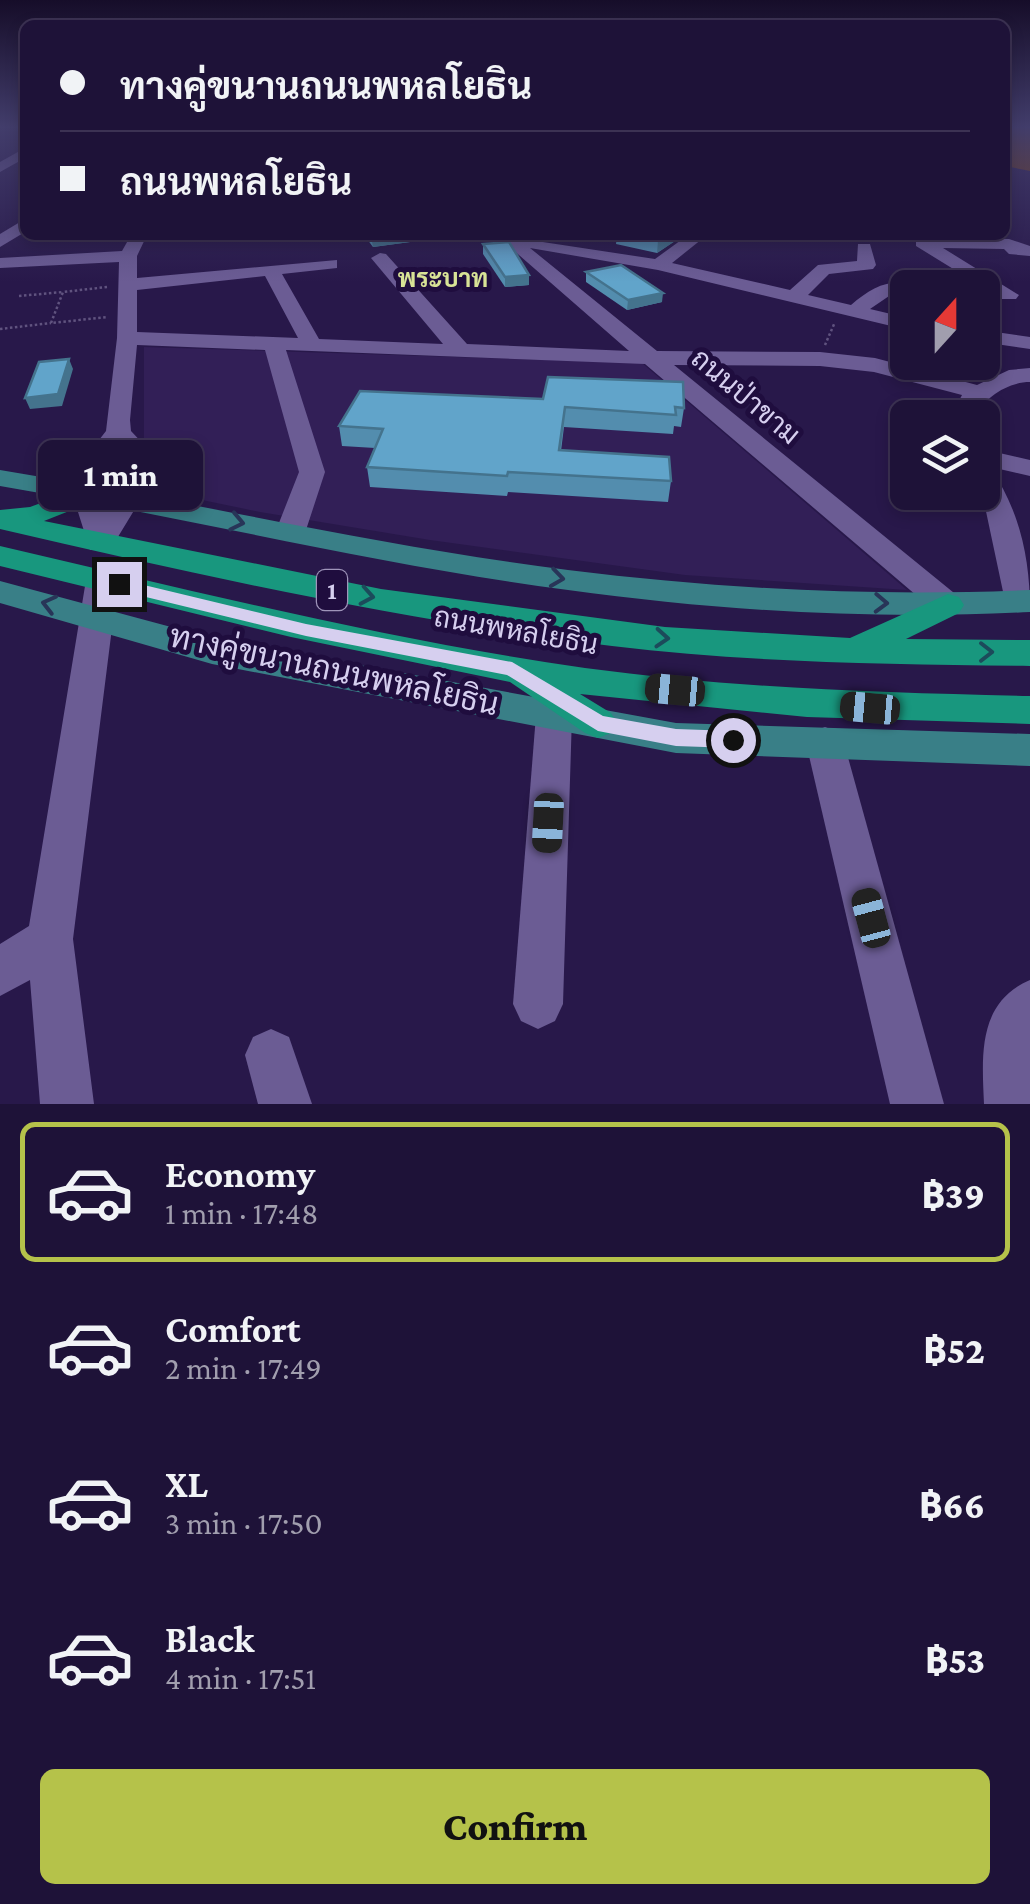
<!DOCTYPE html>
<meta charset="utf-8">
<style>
body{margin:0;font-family:"Crimson Pro",Sarabun,serif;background:#2b2043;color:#f1f3f6;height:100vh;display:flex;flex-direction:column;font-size:38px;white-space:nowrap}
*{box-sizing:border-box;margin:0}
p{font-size:32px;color:#a19eae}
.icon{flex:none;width:55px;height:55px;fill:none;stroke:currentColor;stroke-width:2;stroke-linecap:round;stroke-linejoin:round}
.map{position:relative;height:1104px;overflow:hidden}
.drawer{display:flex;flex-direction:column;background:#1e1238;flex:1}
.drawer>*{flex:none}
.top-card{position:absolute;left:20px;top:20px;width:990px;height:220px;border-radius:15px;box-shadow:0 5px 15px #0003,0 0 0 2px #3c3253;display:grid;align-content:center;height:220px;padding:0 40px;background:#1e1238}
.needle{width:65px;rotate:21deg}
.controls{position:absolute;left:890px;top:270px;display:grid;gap:20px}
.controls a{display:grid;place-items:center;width:110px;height:110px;border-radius:15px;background:#1e1238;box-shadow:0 5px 15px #0003,0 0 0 2px #3c3253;font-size:50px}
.end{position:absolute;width:45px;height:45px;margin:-22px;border:12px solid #d6cfef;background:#111;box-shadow:0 0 0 5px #111}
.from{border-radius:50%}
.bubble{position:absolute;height:70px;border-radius:15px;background:#1e1238;box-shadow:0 5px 15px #0003,0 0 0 2px #3c3253;font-size:32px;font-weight:800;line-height:70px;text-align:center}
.car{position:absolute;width:30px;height:60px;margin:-30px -15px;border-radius:12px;box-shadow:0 0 8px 2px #0007;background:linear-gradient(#222 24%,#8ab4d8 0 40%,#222 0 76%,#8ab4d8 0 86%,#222 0)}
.top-card b{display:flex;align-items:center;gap:35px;height:95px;font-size:38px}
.top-card b+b{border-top:2px solid #3c3253}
.top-card i{width:25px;height:25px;background:#f1f3f6}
ul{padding:18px 0 0;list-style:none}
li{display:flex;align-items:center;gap:30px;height:140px;margin:0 20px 15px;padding:0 20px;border:5px solid transparent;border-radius:15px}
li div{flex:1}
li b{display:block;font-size:38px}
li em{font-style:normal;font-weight:800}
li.current{border-color:#b5c24a}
li>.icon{width:90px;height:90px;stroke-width:1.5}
.primary-button{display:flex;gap:20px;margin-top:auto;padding:20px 40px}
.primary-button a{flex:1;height:115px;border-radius:15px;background:#b5c24a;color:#111;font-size:40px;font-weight:800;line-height:115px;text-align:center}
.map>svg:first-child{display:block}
</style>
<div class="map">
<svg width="1030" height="1104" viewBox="0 0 1030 1104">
<rect width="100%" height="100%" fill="#28184a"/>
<!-- built -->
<polygon fill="#321f57" points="144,347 642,363 907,590 685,575 430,540 260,512 144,488"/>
<!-- forest -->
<polygon fill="#7b3f07" points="1005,127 1030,127 1030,171 1005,166"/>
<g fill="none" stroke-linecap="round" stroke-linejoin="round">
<!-- path -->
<g stroke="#60537f" stroke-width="2.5" stroke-dasharray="2.5 2.5" stroke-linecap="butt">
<polyline points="107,287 63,292 51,323 108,317"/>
<polyline points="19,296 63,292"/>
<polyline points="0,329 51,323"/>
<polyline points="825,345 835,322"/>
</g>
<!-- minor -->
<g fill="#6b5c94" fill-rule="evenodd">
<polygon points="25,148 25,158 0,172 0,162"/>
<polygon points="25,219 25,232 0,247 0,234"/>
<path d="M131,235H147L137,256V278L337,260V268L282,274L319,339L443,344L371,258L380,253L386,254L467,344L629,351L496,235L655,259L688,235H707L672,263L790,290L818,265L857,261L858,244H870L876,265L873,269L829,274L808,295L851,305C871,288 888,278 915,284L917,288H908V294H892L870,309L908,318V330L658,270L530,248L657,351L820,352L875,358L977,385L1009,370L1030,368V382C1007,382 984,398 974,418H950L962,395L874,372L820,366L674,365L959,597L964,605L959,613L948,616L937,613L645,364L286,350L325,472L305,533L300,539H280L275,533L299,472L265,350L137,345L130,420L131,431L146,447L141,499L110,550H90L78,512L77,484L85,458L106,431L117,338L119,262L0,268V258L122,251ZM265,276L298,338L137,332V290ZM119,447L113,499L106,510V471Z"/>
<polygon points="922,237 1009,239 1030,246 1030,256 1009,254 1004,249 943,248 1019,295 1016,299 1002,299 916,246 916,238"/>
<polygon points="982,330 1030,337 1030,349 982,342"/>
<polygon points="982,449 1030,460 1030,476 982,465"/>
<path d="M982,467L991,469C1020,511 1030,560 1030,609H1010L1005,601L984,502L979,492H982Z"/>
<polygon points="102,570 113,573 118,580 73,939 94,1104 40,1104 30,980 0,996 0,944 29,926 86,580 91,573"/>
<polygon points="554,700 567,705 572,715 563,1004 555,1021 538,1029 521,1021 513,1004 536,715 541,705"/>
<polygon points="825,727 838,732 844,743 944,1104 890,1104 806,743 812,732"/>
<path d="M1030,980V1104H984C982,1056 977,1003 1030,980Z"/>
<polygon points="271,1029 289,1037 312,1104 258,1104 245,1055 253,1037"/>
</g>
<!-- major -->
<g fill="#397f87" fill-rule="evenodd">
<path d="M0,470C190,501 377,546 568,570C721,589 876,597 1030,590V612C876,620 720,611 568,590C377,565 190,518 0,486Z"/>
<polygon points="0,581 212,638 676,723 1030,734 1030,766 676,753 212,664 0,603"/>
</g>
<!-- highway -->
<g fill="#18977e" fill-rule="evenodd">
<path d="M87,486L101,494L97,500L44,521L381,589L665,627L850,638L948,594L959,597L964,605L959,613L906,639L1030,640V666C891,664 751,663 612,646C406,621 202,576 0,529V510L30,507Z"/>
<path d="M0,546C194,591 388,640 585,668C732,688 881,693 1030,696V724L807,717L580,694L611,713L617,723L611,733L598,738L585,733L510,682L291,637L0,566Z"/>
</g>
</g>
<!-- wall -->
<g fill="#538dae">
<polygon points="364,235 462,235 373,247"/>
<polygon points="617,235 684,235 657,253 616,244"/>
<polygon points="483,244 529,275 529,285 505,287 483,254"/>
<polygon points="586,272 662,302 627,310 586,282"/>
<polygon points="360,391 684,408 681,427 674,426 673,434 564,427 561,451 671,481 668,502 508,492 507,496 370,487 367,467 375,448 342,446 339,426"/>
</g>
<!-- shaded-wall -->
<g fill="#44738d">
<polygon points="376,235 462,235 373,247 371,236"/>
<polygon points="668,235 684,235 657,253 658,241"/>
<polygon points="529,275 529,285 505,287 505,277"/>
<polygon points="663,293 662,302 627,310 628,300"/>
<polygon points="69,359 73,369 62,406 30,409 25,398"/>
</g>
<!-- building -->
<g fill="#61a4ca" stroke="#44738d" stroke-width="2.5">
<polygon points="629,235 668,235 658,241"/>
<polygon points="509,242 529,275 505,277 483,244"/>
<polygon points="621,265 663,293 628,300 586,272"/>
<polygon points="69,359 58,394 25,398 39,362"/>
<polygon points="548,377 683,382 684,408 675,407 676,415 565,407 559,450 669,457 671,481 508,472 507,476 367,467 383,429 339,426 360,391 543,399"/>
</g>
<!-- one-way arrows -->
<defs><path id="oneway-chevron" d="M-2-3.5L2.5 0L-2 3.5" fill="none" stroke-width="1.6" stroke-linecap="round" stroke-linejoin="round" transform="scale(2.5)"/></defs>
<g stroke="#283558">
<use href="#oneway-chevron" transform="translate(237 522) rotate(12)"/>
<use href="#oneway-chevron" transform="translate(557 578) rotate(8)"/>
<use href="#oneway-chevron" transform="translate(881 603) rotate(2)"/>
<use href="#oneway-chevron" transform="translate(49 604) rotate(-166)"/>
</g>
<g stroke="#1c4b5b">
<use href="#oneway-chevron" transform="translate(367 596) rotate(10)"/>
<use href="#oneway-chevron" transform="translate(662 638) rotate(4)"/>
<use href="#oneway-chevron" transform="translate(986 652)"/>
</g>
<!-- sky -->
<linearGradient id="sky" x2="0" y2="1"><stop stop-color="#160d29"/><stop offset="0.45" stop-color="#423d6b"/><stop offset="1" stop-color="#423d6b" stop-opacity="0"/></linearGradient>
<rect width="1030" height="282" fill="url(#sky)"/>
<!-- route -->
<polygon fill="#d6cfef" points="119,579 306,624 512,662 603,716 676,729 733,731 743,740 733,748 676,746 598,731 507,675 306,636 113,589 113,580"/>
<g text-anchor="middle" stroke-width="10" stroke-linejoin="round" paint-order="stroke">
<!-- far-neighbourhood labels -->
<g font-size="25" font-weight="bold" fill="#d8e396" stroke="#1f0d3e">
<text x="443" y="287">พระบาท</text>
</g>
<!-- shield labels -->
<rect fill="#1f0d3e" stroke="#9f95ba" stroke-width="2.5" x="317" y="570" width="30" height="40" rx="8"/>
<g font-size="25" font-weight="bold" fill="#d6cfef">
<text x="332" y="599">1</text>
</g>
<!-- street labels -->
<g font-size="28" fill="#d6cfef" stroke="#1f0d3e">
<text transform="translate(746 396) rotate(40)" y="10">ถนนป่าขาม</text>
<text transform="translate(516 630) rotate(10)" y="10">ถนนพหลโยธิน</text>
</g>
<!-- near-street labels -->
<g font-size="32" fill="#d6cfef" stroke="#1f0d3e">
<text transform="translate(334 670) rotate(12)" y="11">ทางคู่ขนานถนนพหลโยธิน</text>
</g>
</g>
</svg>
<div class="controls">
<a><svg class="needle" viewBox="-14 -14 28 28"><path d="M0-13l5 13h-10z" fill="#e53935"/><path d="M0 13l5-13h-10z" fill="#a19eae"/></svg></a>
<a><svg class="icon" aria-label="layers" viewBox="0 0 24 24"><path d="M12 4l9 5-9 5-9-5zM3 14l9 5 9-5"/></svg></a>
</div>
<i class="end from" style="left:733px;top:740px"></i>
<i class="end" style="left:119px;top:584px"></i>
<div class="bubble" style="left:38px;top:440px;width:165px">1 min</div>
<i class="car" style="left:675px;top:690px;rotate:275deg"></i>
<i class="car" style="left:870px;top:708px;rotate:275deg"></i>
<i class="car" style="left:548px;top:823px;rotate:183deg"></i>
<i class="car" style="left:871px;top:918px;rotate:345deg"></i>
<div class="top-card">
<b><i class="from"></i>ทางคู่ขนานถนนพหลโยธิน</b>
<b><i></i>ถนนพหลโยธิน</b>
</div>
</div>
<section class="drawer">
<ul>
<li class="current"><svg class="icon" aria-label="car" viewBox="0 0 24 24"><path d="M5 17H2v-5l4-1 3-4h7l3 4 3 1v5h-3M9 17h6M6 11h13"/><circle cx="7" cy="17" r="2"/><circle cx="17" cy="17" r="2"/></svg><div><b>Economy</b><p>1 min · 17:48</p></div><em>฿39</em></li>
<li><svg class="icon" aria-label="car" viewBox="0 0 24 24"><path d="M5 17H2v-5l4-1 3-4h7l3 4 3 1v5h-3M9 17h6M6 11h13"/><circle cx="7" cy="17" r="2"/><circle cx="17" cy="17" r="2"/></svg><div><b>Comfort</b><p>2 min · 17:49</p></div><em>฿52</em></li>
<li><svg class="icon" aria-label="car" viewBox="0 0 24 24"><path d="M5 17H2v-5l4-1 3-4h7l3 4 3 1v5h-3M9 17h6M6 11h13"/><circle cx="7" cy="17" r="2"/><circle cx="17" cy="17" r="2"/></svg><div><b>XL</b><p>3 min · 17:50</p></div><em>฿66</em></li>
<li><svg class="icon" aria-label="car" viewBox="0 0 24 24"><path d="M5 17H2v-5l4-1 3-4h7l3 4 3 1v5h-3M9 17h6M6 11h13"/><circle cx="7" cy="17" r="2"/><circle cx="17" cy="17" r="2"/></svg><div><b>Black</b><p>4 min · 17:51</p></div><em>฿53</em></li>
</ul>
<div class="primary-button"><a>Confirm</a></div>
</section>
